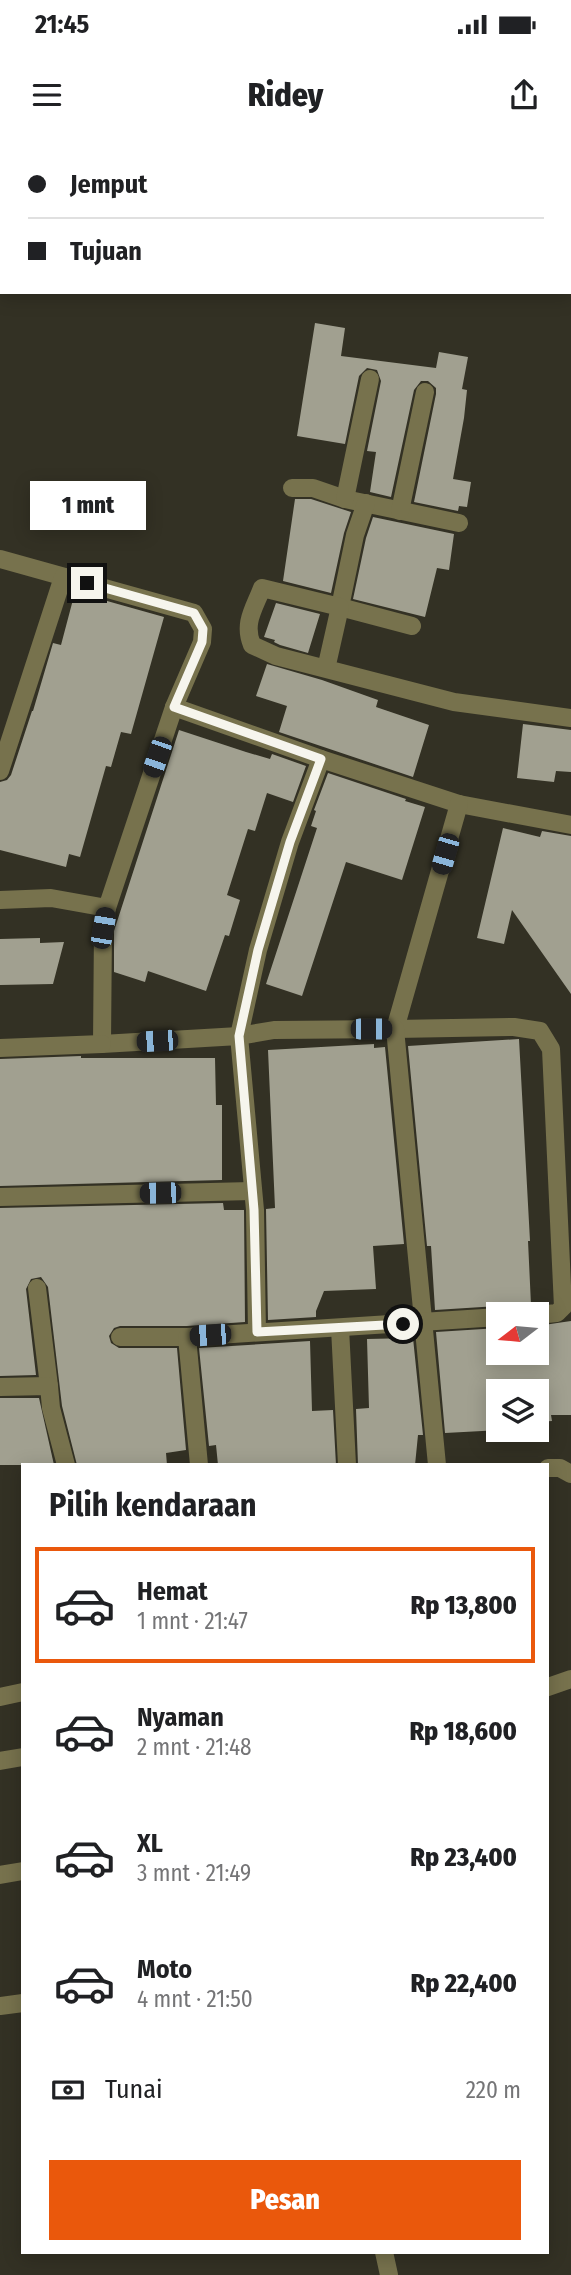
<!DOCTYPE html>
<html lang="id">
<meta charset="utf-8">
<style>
body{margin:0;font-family:"Fira Sans Condensed",sans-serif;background:#f2f2f2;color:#202124;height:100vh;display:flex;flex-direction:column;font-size:26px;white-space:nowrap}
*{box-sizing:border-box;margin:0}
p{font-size:23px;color:#757577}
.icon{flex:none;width:38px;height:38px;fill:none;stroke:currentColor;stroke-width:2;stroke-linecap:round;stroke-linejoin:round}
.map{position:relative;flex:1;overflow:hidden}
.drawer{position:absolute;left:21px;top:1323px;width:528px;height:791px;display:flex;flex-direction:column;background:#fff;border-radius:0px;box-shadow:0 4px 18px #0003}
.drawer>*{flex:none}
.guide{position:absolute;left:0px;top:0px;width:572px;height:154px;box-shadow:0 4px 18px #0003;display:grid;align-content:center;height:154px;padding:0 28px;background:#fff}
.needle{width:46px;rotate:254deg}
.controls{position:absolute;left:486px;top:1162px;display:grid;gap:14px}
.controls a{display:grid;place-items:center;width:63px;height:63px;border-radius:0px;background:#fff;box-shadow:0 4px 18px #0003;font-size:35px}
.end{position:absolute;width:32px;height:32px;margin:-16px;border:9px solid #f6f5ed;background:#111;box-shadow:0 0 0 4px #111}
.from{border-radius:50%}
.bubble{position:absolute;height:49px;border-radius:0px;background:#fff;box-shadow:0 4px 18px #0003;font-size:23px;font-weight:800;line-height:49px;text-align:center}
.car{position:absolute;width:21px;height:42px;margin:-21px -10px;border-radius:9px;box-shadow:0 0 5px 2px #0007;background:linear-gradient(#222 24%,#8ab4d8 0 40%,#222 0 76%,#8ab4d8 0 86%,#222 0)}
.guide b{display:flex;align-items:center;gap:24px;height:66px;font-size:26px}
.guide b+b{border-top:2px solid #e0e0e0}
.guide i{width:18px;height:18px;background:#202124}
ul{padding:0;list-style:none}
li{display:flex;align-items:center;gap:21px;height:116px;margin:0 14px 10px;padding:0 14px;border:4px solid transparent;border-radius:0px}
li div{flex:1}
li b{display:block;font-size:26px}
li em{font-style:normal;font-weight:800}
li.on{border-color:#ea580c}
li>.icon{width:63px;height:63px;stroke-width:1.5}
h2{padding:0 28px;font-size:32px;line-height:84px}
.pay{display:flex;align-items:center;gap:18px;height:77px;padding:0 28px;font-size:26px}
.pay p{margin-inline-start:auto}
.primary-button{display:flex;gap:14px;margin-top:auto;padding:14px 28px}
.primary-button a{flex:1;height:80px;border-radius:0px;background:#ea580c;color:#fff;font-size:28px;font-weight:800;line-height:80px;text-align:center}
.status{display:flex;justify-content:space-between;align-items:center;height:49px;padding:0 35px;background:#fff;direction:ltr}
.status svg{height:19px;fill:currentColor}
header{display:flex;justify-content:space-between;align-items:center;height:91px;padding:0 28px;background:#fff;font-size:32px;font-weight:800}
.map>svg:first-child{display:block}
</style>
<div class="status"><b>21:45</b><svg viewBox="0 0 49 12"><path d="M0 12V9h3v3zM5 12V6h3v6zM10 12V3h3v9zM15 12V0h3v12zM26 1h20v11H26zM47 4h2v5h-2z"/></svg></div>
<header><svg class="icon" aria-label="menu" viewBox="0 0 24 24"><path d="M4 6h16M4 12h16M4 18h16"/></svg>Ridey<svg class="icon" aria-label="share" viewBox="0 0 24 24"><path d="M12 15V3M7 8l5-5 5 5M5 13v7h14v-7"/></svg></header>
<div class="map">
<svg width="571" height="2135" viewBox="0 0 571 2135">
<rect width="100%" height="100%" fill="#333124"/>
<!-- building -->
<g fill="#a1a090">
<polygon points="315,183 345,188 341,216 436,228 439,212 468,217 462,249 467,250 464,278 453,339 471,342 467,367 459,366 458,371 414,362 436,254 436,248 428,241 421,241 414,250 391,357 370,352 376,312 367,311 381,241 377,230 367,228 359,236 345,304 297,296"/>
<polygon points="295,359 311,359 351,372 344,393 331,453 283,441"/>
<polygon points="373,377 454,394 449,430 437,428 425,477 353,459 366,398"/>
<polygon points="75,452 164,477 131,594 121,592 111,627 106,626 80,717 69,714 66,727 0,710 0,642 7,640 11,635 32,571 33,571 53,503 61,505"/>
<polygon points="276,463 320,474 308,513 280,505 274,502 275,500 264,497"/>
<polygon points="267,524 322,540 378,560 376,567 429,585 413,637 279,592 287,566 256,556"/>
<polygon points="523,584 571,590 571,632 556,631 554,642 517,638"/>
<polygon points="179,590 246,612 270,619 272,614 306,626 293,662 267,653 255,691 248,689 227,755 240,760 229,796 225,795 206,851 148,831 145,842 114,832 114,791"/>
<polygon points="328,633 406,659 405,661 425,667 402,740 346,722 302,856 266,844 317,688 311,686 316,671 314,670"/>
<polygon points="503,688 540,697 542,691 571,696 571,854 512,770 504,804 477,798"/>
<polygon points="40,798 40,803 64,802 53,844 0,845 0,799"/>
<polygon points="519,899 530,1101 528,1101 531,1165 526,1174 510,1174 505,1167 498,1166 435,1170 431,1106 427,1106 408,906"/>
<polygon points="374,904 374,908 385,907 404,1104 373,1106 376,1149 324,1151 316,1171 316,1177 268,1180 266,1069 275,1068 268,910"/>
<polygon points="81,916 81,918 215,918 216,965 222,965 222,1040 0,1046 0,919"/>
<polygon points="223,1063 224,1070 244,1070 245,1182 187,1186 120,1186 114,1188 109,1196 111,1203 119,1208 177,1208 186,1310 166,1313 167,1325 77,1325 62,1266 48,1147 41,1137 31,1139 26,1149 36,1235 0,1236 0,1068"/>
<polygon points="564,1182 571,1181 571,1275 551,1275 552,1281 537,1282 537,1251 499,1251 499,1290 501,1290 445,1293 436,1192 499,1188 499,1213 537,1213 537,1186"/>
<polygon points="413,1198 423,1295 418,1295 415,1325 358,1325 356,1269 369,1268 367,1199"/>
<polygon points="310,1201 312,1271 333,1270 336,1325 218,1325 216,1305 209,1306 199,1208"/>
<polygon points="0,1258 39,1258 54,1325 0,1325"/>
</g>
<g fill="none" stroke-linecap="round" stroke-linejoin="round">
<!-- street -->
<g stroke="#77724d" stroke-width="18">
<polyline points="292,348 313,348 345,359 459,383"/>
<polyline points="345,359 370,239"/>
<polyline points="366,363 355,395 340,467 412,486"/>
<polyline points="400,371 425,252"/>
<polyline points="0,419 194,473 203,489 202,502 174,567 107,768 51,758 0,760"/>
<path d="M326,529L340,467L262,448C254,469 243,483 252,505L276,516L454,562L571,578"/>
<polyline points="174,567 321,619 459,664 571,685"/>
<polyline points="0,631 63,437"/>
<polyline points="459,664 395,889 514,887 540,891 551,909 563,1167 557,1173 537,1175"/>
<polyline points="107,768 103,788 102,904 239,896 274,890 395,889 437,1325"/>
<polyline points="0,908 102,904"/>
<polyline points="0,1057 252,1051"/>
<polyline points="37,1148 49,1246"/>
<polyline points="340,1188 347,1325"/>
<polyline points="257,1192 255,1070 239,896 258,810 290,702 321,619"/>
<polyline points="120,1197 187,1197 499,1177"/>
<polyline points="187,1197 199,1325"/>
<polyline points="0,1247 49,1246 51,1268 66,1325"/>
<polyline points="548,1328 560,1328 571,1334"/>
<polyline points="548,1547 571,1539"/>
<polyline points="0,1557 23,1552"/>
<polyline points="0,1621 23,1617"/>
<polyline points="0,1735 23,1731"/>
<polyline points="0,1866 23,1863"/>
<polyline points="384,2112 389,2135"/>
</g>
</g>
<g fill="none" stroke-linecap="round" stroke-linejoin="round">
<!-- route -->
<polyline stroke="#f6f5ed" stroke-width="9" points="87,443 194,473 203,489 202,502 174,567 321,619 290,702 258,810 239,896 254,1070 257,1192 403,1184"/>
</g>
</svg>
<div class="controls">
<a><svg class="needle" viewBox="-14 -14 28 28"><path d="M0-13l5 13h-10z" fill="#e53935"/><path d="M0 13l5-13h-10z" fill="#757577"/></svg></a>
<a><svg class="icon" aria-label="layers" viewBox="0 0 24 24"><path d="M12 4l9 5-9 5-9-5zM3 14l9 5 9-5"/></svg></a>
</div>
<i class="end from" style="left:403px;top:1184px"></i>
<i class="end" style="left:87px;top:443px"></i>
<div class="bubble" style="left:30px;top:341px;width:116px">1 mnt</div>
<i class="car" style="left:157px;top:617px;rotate:199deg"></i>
<i class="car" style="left:445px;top:714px;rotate:196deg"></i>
<i class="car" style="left:103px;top:788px;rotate:10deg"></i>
<i class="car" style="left:371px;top:889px;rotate:90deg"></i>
<i class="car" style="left:157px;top:901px;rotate:267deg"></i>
<i class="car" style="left:160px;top:1053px;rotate:269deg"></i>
<i class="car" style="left:210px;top:1195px;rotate:266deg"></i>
<div class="guide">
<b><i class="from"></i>Jemput</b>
<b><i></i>Tujuan</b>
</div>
<section class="drawer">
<h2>Pilih kendaraan</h2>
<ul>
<li class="on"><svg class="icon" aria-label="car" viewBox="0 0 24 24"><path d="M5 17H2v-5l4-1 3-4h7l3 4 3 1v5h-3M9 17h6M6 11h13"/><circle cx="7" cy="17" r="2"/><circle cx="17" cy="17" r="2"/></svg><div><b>Hemat</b><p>1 mnt · 21:47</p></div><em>Rp 13,800</em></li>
<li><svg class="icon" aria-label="car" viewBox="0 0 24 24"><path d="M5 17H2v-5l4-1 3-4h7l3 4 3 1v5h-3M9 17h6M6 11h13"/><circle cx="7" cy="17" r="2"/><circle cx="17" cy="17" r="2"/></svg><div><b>Nyaman</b><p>2 mnt · 21:48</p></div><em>Rp 18,600</em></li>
<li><svg class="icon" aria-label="car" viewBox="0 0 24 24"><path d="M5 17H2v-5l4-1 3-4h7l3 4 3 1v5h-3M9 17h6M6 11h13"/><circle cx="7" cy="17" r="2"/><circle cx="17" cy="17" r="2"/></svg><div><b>XL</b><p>3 mnt · 21:49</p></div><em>Rp 23,400</em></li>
<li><svg class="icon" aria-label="car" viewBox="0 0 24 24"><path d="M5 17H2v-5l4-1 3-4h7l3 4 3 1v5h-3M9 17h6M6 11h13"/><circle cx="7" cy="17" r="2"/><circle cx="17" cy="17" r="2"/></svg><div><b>Moto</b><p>4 mnt · 21:50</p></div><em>Rp 22,400</em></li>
</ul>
<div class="pay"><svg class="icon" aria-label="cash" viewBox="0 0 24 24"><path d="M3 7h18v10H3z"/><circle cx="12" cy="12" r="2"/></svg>Tunai<p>220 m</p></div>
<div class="primary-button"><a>Pesan</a></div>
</section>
</div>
